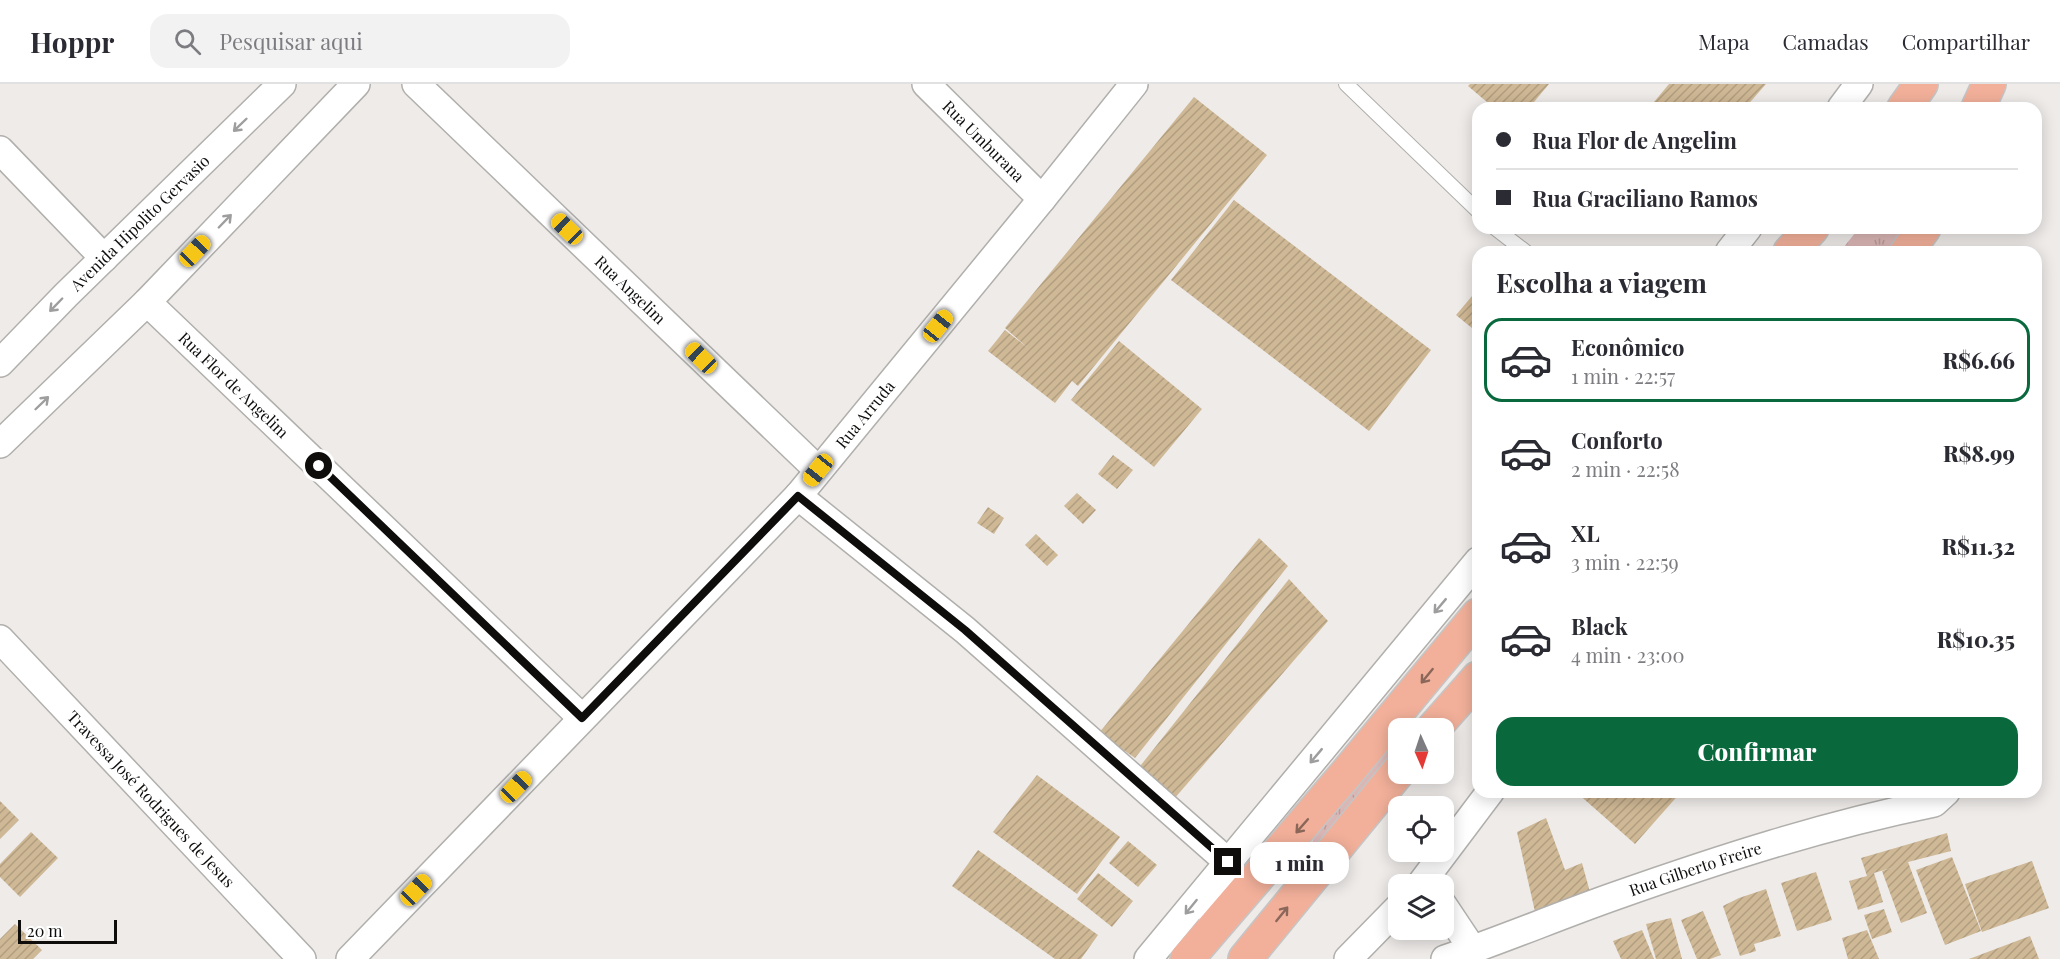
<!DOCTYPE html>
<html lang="pt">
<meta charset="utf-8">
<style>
body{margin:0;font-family:"Playfair Display",serif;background:#f2f2f3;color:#2b2b33;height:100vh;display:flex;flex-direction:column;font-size:22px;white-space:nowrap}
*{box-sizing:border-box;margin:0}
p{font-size:20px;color:#7c7c81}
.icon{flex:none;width:33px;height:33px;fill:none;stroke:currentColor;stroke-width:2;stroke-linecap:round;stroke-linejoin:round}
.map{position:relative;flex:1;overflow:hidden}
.sheet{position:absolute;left:1472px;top:162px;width:570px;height:552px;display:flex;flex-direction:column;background:#fff;border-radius:18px;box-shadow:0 3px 15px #0003}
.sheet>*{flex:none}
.banner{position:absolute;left:1472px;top:18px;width:570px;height:132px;border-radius:18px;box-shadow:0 3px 15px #0003;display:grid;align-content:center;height:132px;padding:0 24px;background:#fff}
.needle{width:39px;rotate:177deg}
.buttons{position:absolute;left:1388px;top:634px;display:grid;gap:12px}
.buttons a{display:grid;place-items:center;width:66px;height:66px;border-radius:12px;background:#fff;box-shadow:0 3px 15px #0003;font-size:30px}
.scale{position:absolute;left:18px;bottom:15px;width:99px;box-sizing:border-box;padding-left:6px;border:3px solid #0e0d0c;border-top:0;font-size:16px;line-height:21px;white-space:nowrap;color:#0e0d0c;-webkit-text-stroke:4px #fff;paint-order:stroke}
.end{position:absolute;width:27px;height:27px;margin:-14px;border:8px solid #0e0d0c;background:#fff;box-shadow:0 0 0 3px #fff}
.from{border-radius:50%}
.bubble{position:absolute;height:42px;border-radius:18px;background:#fff;box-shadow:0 3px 15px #0003;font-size:20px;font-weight:800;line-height:42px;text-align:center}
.car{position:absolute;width:18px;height:36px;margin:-18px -9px;border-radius:8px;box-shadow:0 0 4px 2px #0007;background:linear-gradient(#f5c518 24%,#345 0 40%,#f5c518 0 76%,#345 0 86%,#f5c518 0)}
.banner b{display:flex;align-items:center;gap:21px;height:57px;font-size:22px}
.banner b+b{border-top:2px solid #e1e1e2}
.banner i{width:15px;height:15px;background:#2b2b33}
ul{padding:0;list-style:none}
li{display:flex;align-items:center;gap:18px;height:84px;margin:0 12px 9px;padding:0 12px;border:3px solid transparent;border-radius:18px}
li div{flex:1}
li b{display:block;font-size:22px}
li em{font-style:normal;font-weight:800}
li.selected{border-color:#09693d}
li>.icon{width:54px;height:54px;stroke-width:1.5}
h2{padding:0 24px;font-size:27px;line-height:72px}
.action{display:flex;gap:12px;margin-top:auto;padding:12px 24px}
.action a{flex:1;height:69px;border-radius:18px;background:#09693d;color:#fff;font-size:24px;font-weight:800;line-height:69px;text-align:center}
header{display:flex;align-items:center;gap:36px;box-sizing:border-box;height:84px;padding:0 30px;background:#fff;border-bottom:2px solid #e1e1e2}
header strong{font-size:28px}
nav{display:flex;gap:33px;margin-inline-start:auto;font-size:21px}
.search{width:420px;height:54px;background:#f2f2f3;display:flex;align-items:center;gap:15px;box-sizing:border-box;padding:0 21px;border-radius:18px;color:#7c7c81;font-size:22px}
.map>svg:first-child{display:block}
</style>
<header>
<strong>Hoppr</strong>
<div class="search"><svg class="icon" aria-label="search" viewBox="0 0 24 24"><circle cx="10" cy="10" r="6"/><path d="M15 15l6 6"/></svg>Pesquisar aqui</div>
<nav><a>Mapa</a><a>Camadas</a><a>Compartilhar</a></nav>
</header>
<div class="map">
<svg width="2060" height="875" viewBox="0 0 2060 875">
<defs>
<pattern id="grass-tufts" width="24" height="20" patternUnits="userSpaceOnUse" patternTransform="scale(1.5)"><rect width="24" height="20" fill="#dab6b5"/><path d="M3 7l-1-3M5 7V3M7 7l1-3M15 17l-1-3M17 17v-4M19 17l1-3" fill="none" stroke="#ba9b9a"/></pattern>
<pattern id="building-hatch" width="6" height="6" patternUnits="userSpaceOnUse" patternTransform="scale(1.5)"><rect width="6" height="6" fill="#cfb895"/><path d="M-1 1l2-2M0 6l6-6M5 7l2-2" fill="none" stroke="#b19d7f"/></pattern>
</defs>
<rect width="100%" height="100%" fill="#eeebe9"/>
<!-- grass -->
<g fill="url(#grass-tufts)">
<polygon points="1859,144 1926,144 1934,168 1840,168"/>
<polygon points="1398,647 1398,688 1280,823 1345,691"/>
</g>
<!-- building -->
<g fill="url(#building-hatch)">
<polygon points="1470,0 1549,0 1529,24 1494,24 1468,2"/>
<polygon points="1669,0 1766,0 1745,24 1649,24"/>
<polygon points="1194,13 1267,71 1078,302 1072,297 1055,319 988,267 1005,246 1028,264 1005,244"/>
<polygon points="1234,116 1431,266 1369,347 1171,196"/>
<polygon points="1478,205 1478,249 1456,231"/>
<polygon points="1119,257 1202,325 1154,383 1071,316"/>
<polygon points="1113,371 1133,386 1117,405 1098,390"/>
<polygon points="1077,409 1096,426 1083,440 1064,422"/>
<polygon points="988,423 1004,434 994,450 977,439"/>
<polygon points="1036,450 1058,471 1047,482 1025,461"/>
<polygon points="1259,454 1288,482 1135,674 1099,649"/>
<polygon points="1289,495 1328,537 1174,715 1137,686"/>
<polygon points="1037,691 1120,753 1077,810 993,748"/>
<polygon points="1576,708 1681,708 1635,760"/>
<polygon points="0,717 19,736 0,755"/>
<polygon points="1546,734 1565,786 1582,779 1593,819 1538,841 1517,748"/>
<polygon points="31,748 58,774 20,813 0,793 0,780"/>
<polygon points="1947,749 1951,767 1908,778 1927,829 1901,839 1882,787 1894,783 1874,789 1883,818 1858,826 1849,797 1867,792 1861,774"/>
<polygon points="1128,757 1157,781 1138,803 1109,779"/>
<polygon points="978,766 1098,851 1081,875 1055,875 952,802"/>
<polygon points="1952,773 1981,847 1945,861 1916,786"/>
<polygon points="2032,777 2049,824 1982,848 1965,800"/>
<polygon points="1816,788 1832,836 1797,847 1781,799"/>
<polygon points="1098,789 1133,817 1112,843 1077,815"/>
<polygon points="1766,805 1781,852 1754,860 1756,867 1740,872 1723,822 1739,814"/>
<polygon points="1884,825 1892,848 1872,855 1864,831"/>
<polygon points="1703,827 1721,871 1710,875 1697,875 1681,836"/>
<polygon points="1671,834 1682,875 1656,875 1646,840"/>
<polygon points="15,840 42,866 33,875 0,875 0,855"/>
<polygon points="1642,846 1654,875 1621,875 1613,857"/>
<polygon points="1867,846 1879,875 1848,875 1842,854"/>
<polygon points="2030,852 2039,875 1969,875"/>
</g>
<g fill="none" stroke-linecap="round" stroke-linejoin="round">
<defs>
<g id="service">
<polyline points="1346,0 1478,127"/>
<polyline points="1495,144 1526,168"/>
</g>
<g id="minor">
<path id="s1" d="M416,0L818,386"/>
<path id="s2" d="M926,0L1042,115"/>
<polyline points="1841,24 1859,0"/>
<polyline points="0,66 104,174"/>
<polyline points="1729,168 1748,144"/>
<path id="s3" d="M147,218L582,634"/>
<path id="s4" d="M0,279L66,211L282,0"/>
<polyline points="0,360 147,218 356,0"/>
<polyline points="798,412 965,546 1228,778 1210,847"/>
<path id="s5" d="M0,555L302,875"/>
<polyline points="1420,801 1490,708"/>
<polyline points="1443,821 1473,866"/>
<path id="s6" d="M350,875L798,412L1042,115L1134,0"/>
<polyline points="1148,875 1478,477"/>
<polyline points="1348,875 1398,824"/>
<path id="s7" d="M1445,875C1502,856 1558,832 1615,812C1720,775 1825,741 1934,719L1946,708"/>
</g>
<g id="primary">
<polyline points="1904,24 1921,0"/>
<polyline points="1978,24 1989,0"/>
<polyline points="1790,168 1812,144"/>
<polyline points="1907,168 1924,144"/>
<polyline points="1433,645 1478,594"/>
<polyline points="1187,875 1345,691 1478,531"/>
<polyline points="1245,875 1398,688"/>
</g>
</defs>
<!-- service casing -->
<use href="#service" stroke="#b1afac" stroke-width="16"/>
<!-- minor casing -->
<use href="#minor" stroke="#b1afac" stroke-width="30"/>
<!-- primary casing -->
<use href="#primary" stroke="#c5c5c5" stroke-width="36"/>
<!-- service -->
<use href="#service" stroke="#fff" stroke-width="14"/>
<!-- minor -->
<use href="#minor" stroke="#fff" stroke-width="27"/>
<!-- primary -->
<use href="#primary" stroke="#f2b09a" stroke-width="33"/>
</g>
<!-- one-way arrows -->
<defs><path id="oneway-shaft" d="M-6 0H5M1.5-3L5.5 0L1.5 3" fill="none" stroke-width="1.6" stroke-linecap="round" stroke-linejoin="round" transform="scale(1.5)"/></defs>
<g stroke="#9f9e9e">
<use href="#oneway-shaft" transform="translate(240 41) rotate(136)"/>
<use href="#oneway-shaft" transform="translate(225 137) rotate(-46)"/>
<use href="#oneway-shaft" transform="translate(56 221) rotate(134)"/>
<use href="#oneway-shaft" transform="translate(42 319) rotate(-44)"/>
<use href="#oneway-shaft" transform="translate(1440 522) rotate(130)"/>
<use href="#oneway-shaft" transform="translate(1316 672) rotate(130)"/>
<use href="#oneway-shaft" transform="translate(1191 823) rotate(129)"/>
</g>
<g stroke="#8b675a">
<use href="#oneway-shaft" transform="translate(1427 592) rotate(129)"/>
<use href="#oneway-shaft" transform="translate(1302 742) rotate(131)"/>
<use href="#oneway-shaft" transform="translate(1282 830) rotate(-51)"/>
</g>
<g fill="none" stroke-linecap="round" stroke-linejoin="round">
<!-- route -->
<polyline stroke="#0e0d0c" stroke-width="8" points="319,382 582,634 798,412 965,546 1228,778"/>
</g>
<g text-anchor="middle" stroke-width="6" stroke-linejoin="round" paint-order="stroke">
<!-- street labels -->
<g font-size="16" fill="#0e0d0c" stroke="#fff">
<text dy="6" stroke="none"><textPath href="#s2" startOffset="81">Rua Umburana</textPath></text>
<text dy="6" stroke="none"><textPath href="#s4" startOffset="198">Avenida Hipolito Gervasio</textPath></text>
<text dy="6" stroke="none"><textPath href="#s1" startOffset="297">Rua Angelim</textPath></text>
<text dy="6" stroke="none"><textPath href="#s3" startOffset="120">Rua Flor de Angelim</textPath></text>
<text dy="6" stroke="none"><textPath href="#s6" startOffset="750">Rua Arruda</textPath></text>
<text dy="6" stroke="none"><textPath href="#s5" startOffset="220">Travessa José Rodrigues de Jesus</textPath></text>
<text dy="6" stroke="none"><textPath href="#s7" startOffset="266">Rua Gilberto Freire</textPath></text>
</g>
</g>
</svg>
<div class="buttons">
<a><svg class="needle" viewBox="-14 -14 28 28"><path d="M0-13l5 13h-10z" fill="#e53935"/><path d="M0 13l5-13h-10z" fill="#7c7c81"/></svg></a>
<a><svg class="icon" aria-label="locate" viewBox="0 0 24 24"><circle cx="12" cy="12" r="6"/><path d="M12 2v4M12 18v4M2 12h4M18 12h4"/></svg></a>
<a><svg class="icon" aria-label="layers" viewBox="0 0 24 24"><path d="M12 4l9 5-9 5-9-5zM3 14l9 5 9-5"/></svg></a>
</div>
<div class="scale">20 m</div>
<i class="end from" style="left:319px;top:382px"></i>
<i class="end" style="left:1228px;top:778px"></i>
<div class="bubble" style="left:1250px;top:758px;width:99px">1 min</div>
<i class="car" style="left:567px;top:145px;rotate:314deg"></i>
<i class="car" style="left:195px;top:167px;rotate:44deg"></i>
<i class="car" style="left:938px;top:242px;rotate:39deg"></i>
<i class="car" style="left:701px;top:274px;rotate:314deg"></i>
<i class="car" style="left:818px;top:386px;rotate:219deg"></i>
<i class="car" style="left:516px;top:703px;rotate:44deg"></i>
<i class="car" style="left:416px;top:806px;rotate:44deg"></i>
<div class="banner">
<b><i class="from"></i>Rua Flor de Angelim</b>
<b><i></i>Rua Graciliano Ramos</b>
</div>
<section class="sheet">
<h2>Escolha a viagem</h2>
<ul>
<li class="selected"><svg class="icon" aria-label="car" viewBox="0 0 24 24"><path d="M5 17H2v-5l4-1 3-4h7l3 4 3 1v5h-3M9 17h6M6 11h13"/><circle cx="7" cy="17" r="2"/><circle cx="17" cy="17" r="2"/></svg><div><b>Econômico</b><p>1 min · 22:57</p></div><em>R$6.66</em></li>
<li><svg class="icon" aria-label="car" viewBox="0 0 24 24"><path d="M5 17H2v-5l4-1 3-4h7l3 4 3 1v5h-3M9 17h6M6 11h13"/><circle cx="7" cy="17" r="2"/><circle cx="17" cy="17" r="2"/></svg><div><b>Conforto</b><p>2 min · 22:58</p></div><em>R$8.99</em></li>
<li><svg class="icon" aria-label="car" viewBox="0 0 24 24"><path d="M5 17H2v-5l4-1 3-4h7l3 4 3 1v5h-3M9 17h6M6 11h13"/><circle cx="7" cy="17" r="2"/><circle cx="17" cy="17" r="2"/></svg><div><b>XL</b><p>3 min · 22:59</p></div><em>R$11.32</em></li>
<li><svg class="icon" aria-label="car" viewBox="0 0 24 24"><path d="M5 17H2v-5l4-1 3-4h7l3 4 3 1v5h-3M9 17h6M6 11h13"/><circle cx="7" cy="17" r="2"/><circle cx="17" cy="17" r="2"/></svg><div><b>Black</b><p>4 min · 23:00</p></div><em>R$10.35</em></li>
</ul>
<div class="action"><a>Confirmar</a></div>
</section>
</div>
